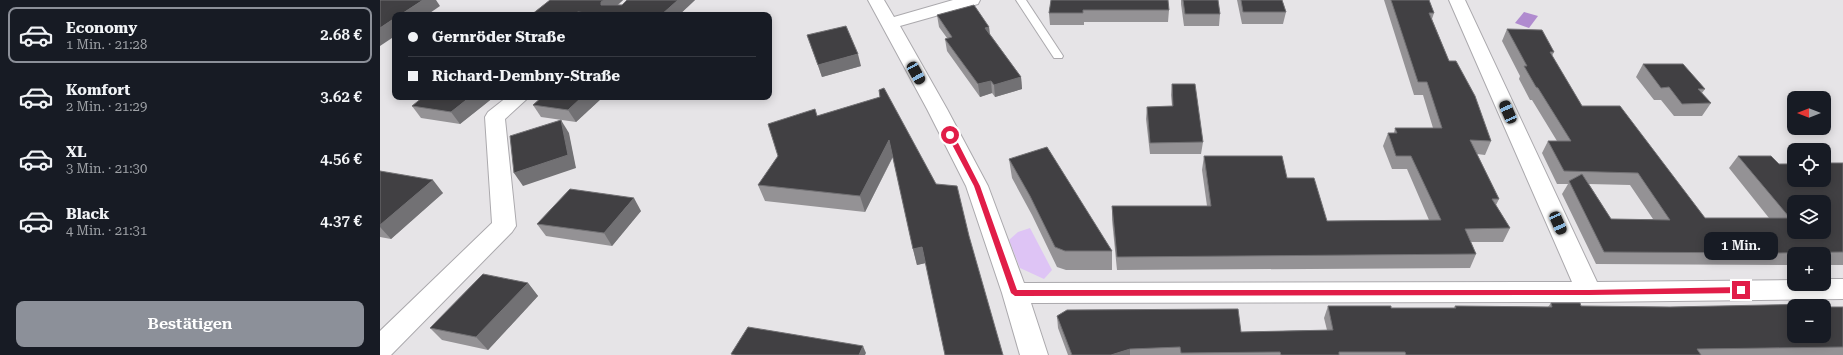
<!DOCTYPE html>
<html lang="de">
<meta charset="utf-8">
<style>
body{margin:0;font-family:"Roboto Serif",serif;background:#20242c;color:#f1f3f6;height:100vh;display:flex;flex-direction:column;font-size:15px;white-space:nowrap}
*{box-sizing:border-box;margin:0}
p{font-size:13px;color:#9ea1a6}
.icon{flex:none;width:22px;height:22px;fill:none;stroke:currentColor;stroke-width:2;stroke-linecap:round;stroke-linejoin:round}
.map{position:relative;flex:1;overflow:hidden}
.panel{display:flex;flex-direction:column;background:#171b24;width:380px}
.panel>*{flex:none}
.guide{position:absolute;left:12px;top:12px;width:380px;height:88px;border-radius:8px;box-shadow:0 2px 10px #0003;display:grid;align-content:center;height:88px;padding:0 16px;background:#171b24}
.needle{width:26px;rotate:270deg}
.buttons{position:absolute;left:1407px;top:91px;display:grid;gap:8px}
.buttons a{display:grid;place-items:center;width:44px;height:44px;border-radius:8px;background:#171b24;box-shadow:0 2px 10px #0003;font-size:20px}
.end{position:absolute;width:18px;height:18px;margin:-9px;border:5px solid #e11d48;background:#fff;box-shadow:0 0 0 2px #fff}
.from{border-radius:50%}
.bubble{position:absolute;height:28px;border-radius:8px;background:#171b24;box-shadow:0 2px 10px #0003;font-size:13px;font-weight:600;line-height:28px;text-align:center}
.car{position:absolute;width:12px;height:24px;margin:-12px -6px;border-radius:5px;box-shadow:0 0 3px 1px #0007;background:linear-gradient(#222 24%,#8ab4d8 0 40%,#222 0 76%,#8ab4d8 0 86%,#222 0)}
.guide b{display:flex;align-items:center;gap:14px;height:38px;font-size:15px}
.guide b+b{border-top:1px solid #363941}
.guide i{width:10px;height:10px;background:#f1f3f6}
ul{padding:7px 0 0;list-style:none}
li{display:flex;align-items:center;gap:12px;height:56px;margin:0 8px 6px;padding:0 8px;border:2px solid transparent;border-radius:8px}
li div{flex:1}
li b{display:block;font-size:15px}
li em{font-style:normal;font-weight:600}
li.on{border-color:#8c9099}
li>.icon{width:36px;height:36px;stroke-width:1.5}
.button{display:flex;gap:8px;margin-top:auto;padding:8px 16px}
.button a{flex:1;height:46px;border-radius:8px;background:#8c9099;color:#fff;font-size:16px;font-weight:600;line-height:46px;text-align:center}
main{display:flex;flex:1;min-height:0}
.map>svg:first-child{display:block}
</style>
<main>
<section class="panel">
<ul>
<li class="on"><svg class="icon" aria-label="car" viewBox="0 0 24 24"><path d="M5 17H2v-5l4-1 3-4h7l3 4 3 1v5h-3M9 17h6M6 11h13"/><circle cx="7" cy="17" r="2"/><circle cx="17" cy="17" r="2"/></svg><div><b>Economy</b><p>1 Min. · 21:28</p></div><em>2.68 €</em></li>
<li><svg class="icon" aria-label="car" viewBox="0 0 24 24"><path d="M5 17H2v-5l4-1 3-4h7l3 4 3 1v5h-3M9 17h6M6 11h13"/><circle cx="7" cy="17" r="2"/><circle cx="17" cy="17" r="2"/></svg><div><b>Komfort</b><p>2 Min. · 21:29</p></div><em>3.62 €</em></li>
<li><svg class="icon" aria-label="car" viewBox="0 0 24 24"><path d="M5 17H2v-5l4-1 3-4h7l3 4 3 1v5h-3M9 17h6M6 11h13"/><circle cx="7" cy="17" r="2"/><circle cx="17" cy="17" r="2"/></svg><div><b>XL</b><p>3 Min. · 21:30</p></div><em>4.56 €</em></li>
<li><svg class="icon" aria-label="car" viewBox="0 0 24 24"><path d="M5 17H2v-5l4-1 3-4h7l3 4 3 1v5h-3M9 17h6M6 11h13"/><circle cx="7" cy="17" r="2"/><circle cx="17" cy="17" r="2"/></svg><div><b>Black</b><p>4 Min. · 21:31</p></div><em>4.37 €</em></li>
</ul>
<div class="button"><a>Bestätigen</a></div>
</section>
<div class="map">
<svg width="1463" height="355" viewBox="0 0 1463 355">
<rect width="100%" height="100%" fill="#e6e4e7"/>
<!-- green -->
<polygon fill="#dec4f5" points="650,228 672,270 664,279 640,268 629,240 638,232"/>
<!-- water -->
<polygon fill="#b08bcf" points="1144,12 1158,16 1149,28 1135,23"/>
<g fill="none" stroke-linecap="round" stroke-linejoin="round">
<defs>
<polygon id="service" points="636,0 646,0 683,56 682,58 674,58"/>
<g id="minor">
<polygon points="488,0 504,0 514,17 573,0 600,0 598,4 520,26 567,109 608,186 644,283 1192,282 1069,0 1085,0 1217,282 1414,280 1414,284 1444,284 1444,279 1463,279 1463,299 1209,302 651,303 668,355 640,355 622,293 586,186 547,109"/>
<polygon points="127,97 149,97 125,119 136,226 132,232 11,355 0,355 0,331 112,223 105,117 108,112"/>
</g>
</defs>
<!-- service casing -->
<use href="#service" stroke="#aba9ad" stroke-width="2"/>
<!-- minor casing -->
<use href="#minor" stroke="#aba9ad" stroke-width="2"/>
<!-- service -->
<use href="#service" fill="#fff" fill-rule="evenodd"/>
<!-- minor -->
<use href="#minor" fill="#fff" fill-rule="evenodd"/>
</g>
<!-- wall -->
<g fill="#949295" fill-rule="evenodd">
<polygon points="170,0 243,0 238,5 315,0 299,15 151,15"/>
<polygon points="671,0 789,10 788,22 704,22 704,25 670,25 669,13"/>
<polygon points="801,0 838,0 840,14 839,26 804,26 801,4"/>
<polygon points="857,0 902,0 906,12 903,24 862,24"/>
<polygon points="1004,0 1049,0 1054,13 1052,19 1069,61 1111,141 1105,155 1097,154 1119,199 1116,205 1130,228 1123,242 1091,242 1096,254 1090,268 737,270 732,220 732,206 827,206 822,170 824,156 907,178 947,221 1049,220 1027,169 1012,169 1003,146 1008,133 1014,133 1015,128 1053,128 1043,95 1034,95"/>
<polygon points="557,15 609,27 610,34 641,77 642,89 615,97 612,93 600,97 567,51 565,39 567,38 559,27"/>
<path d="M1127,29L1174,52L1172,56L1202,106L1325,218H1389L1349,168L1358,156L1399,164L1463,163V265H1444V254H1414V265L1216,264L1182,194L1188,184H1177L1162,153L1168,141H1177L1152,100H1150L1139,79L1140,76L1122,41ZM1209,184L1250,185L1273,219H1231Z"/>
<polygon points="427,35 481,66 442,77"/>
<polygon points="1263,64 1325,89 1322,93 1331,103 1322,116 1294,116 1281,100 1274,100 1256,77"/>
<polygon points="792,84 823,142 821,154 770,154 766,119 767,107 792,106 791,95"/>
<polygon points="114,97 80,124 41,118 32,106"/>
<polygon points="162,97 223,97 196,122 161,117 153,105"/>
<polygon points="500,97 545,263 537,265 533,249 513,157 485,212 385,201 378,185 437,116"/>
<polygon points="629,159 732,251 732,270 686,270 677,267 652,215 632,178"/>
<polygon points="0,171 63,193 11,239 0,237"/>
<polygon points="261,211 232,246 166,236 157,224"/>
<polygon points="148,283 158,296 108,350 62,340 50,328"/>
<polygon points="1171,303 1201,306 1414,336 1463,307 1463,355 688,355 678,328 677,316 861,332 947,330 944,318 948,306 1011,308 1074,308 1075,306 1168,307"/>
</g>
<!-- shaded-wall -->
<g fill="#727174">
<polygon points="43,0 56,0 60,6 47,15 20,15"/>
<polygon points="224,0 243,0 227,14 221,5 221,2"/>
<polygon points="298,0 315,0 299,15 281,15"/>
<polygon points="198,12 199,15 193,15"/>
<polygon points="15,18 15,36 0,46 0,28"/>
<polygon points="609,27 610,39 605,28"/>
<polygon points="478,54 481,66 442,77 438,65"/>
<polygon points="641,77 642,89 615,97 614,85"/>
<polygon points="611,81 612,93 600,97 598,84"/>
<polygon points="90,97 114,97 80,124 71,112"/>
<polygon points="202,97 223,97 196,122 188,110"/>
<polygon points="181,120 189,133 196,168 143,186 134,173"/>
<polygon points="509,140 513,156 485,212 480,196"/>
<polygon points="53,180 63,193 11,239 0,227 0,225"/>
<polygon points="254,198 261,211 232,246 224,233"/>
<polygon points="542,247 546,263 537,265 533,249"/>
<polygon points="148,283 158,296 108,350 96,337"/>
<polygon points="483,346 486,353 485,355 479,355"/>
<polygon points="750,349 750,355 731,355"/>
</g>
<!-- building -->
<g fill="#414043" stroke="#727174" fill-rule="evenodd">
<polygon points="0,0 43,0 20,15 15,15 15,18 0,28"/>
<polygon points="170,0 224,0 221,2 221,5 242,5 247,0 298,0 281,15 222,15 198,12 193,15 151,15"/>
<polygon points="671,0 788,0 789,10 703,10 703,13 669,13"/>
<polygon points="803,0 838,0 840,14 805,14"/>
<polygon points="861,0 902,0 906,12 863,12"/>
<polygon points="1011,0 1049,0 1054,13 1049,13 1069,61 1076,61 1095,96 1111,141 1090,140 1119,199 1112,199 1130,228 1085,229 1096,254 737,257 732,206 831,206 824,156 902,156 907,178 934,178 947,221 1061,220 1031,156 1016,156 1008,133 1017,133 1015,128 1062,128 1047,82 1038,82"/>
<polygon points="594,5 609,27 605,28 641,77 614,85 611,81 598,84 565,39 572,37 557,15"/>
<polygon points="466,26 478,54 438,65 427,35"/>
<path d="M1127,29L1162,30L1174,52H1170L1202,106H1240L1325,218H1410L1358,156H1391L1399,164H1414V180H1444V163H1463V252L1398,253L1224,252L1189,181L1202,174L1231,219L1290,220L1258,173L1184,171L1168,141H1191L1158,88L1156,87L1144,66H1147ZM1414,202H1444V232H1414Z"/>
<polygon points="1263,64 1303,64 1325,89 1318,89 1331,103 1302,104 1289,87 1281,88"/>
<polygon points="792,84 815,84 823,142 770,143 767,107 793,106"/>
<polygon points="504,88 556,184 577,186 589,236 623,355 565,355 542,247 533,249 509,140 480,196 378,185 398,156 388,124 435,109 437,116 500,97 499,90"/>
<polygon points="43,97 90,97 71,112 32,106"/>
<polygon points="162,97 202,97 188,110 153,105"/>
<polygon points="181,120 188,155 134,173 130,136"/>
<polygon points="667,147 732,251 685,251 675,247 650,196 629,159"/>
<polygon points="0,171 53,180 0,225"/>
<polygon points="190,189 254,198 224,233 157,224"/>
<polygon points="103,274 148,283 96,337 50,328"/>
<polygon points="1171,303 1200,303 1201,306 1290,307 1434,304 1436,306 1414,306 1414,336 1444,336 1444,307 1463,307 1463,347 1317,349 1321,355 1026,355 1025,352 959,352 959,355 901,355 900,352 801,353 800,347 750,349 731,355 692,355 677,316 687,310 858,309 861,332 953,330 948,306 1011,306 1011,308 1076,308 1075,306 1172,307"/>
<polygon points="368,327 483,346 479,355 355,355 351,354"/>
</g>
<!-- route -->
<polygon fill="#e11d48" points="568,133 574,135 600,186 637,290 1209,290 1361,287 1365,290 1361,293 1209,295 635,296 631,293 594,186 567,135"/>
</svg>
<div class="buttons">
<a><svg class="needle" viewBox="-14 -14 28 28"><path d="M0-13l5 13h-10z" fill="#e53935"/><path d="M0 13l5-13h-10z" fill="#9ea1a6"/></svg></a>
<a><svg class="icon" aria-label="locate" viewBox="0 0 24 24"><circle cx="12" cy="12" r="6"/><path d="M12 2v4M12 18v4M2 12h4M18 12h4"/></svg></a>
<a><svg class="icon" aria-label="layers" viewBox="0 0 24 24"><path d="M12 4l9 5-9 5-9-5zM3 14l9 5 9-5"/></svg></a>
<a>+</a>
<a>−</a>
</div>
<i class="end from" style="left:570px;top:135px"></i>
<i class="end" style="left:1361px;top:290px"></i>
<div class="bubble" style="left:1324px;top:232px;width:74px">1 Min.</div>
<i class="car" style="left:536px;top:73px;rotate:151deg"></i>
<i class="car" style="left:1128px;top:112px;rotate:336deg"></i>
<i class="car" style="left:1178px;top:223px;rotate:156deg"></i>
<div class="guide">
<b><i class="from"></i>Gernröder Straße</b>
<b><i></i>Richard-Dembny-Straße</b>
</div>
</div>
</main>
